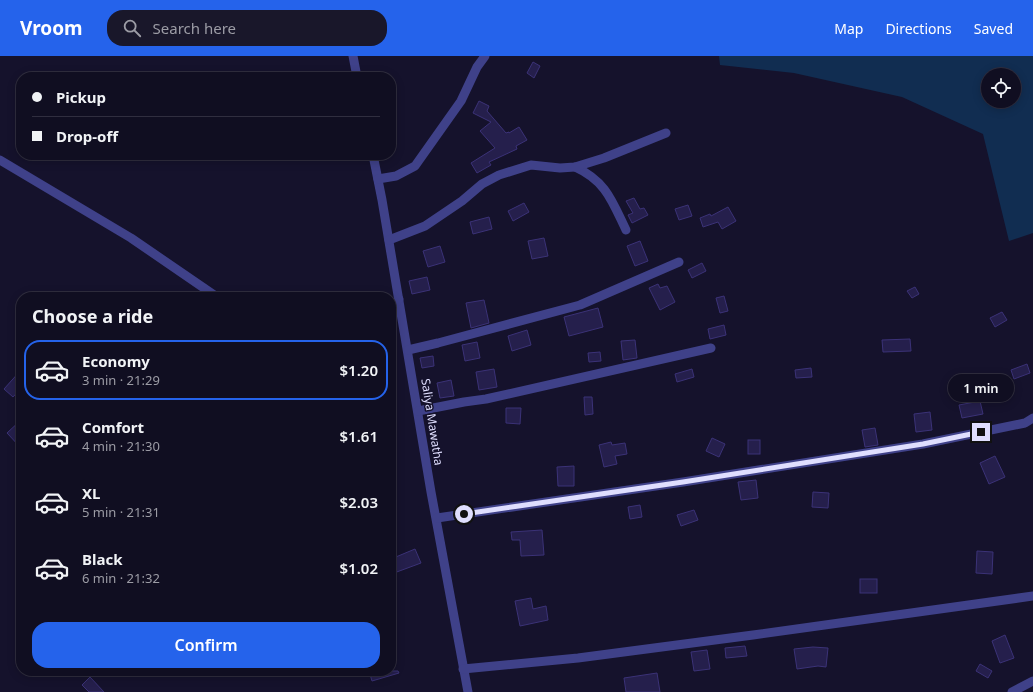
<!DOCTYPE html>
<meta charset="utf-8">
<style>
body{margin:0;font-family:"Noto Sans",sans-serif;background:#19172a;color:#f1f3f6;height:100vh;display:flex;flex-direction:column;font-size:15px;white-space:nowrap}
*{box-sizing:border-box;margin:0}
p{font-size:13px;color:#9c9ca5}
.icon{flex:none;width:22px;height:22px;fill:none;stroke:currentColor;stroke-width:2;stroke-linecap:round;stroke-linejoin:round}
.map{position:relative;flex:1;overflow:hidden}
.drawer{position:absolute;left:16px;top:236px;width:380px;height:384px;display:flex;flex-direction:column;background:#100e21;border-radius:16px;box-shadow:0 2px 10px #0003,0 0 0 1px #302e3f}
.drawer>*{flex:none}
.top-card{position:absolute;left:16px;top:16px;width:380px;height:88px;border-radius:16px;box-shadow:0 2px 10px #0003,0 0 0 1px #302e3f;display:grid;align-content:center;height:88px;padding:0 16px;background:#100e21}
.buttons{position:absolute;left:981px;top:12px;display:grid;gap:8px}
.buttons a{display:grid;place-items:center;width:40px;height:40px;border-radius:50%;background:#100e21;box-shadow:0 2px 10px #0003,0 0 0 1px #302e3f;font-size:20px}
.end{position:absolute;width:18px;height:18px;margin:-9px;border:5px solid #dfdefe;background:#111;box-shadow:0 0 0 2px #111}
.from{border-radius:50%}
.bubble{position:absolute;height:28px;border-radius:14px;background:#100e21;box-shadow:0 2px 10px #0003,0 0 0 1px #302e3f;font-size:13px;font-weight:600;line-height:28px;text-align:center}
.top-card b{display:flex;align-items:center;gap:14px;height:38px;font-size:15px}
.top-card b+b{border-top:1px solid #302e3f}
.top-card i{width:10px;height:10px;background:#f1f3f6}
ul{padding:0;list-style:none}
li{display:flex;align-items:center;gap:12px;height:60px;margin:0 8px 6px;padding:0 8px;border:2px solid transparent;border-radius:16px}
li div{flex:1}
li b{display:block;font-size:15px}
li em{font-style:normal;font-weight:600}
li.selected{border-color:#2563eb}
li>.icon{width:36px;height:36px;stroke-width:1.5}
h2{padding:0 16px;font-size:18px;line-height:48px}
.primary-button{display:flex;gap:8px;margin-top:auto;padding:8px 16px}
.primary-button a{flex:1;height:46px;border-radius:16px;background:#2563eb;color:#fff;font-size:16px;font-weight:600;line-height:46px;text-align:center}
header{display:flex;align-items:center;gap:24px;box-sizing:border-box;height:56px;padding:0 20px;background:#2563eb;color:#fff}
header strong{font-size:19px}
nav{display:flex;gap:22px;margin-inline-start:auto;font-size:14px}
.search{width:280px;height:36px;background:#19172a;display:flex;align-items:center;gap:10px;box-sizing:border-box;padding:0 14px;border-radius:16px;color:#9c9ca5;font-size:15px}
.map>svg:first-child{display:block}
</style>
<header>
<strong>Vroom</strong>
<div class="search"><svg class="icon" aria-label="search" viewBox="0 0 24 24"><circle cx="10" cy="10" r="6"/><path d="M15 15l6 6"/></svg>Search here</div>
<nav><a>Map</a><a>Directions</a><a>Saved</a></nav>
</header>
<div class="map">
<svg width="1033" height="636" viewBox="0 0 1033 636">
<rect width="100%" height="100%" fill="#15122c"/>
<!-- water -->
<path fill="#112d51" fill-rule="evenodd" d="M719,0H1033V177L1009,185L983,78L902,41L794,17L720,9ZM988,19H1014V45H988Z"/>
<!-- building -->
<g fill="#251f4c" stroke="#3b3277">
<polygon points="533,6 540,10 534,22 527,17"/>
<polygon points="479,45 489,50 487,55 506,77 509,76 509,77 519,71 527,84 516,90 517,93 489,106 491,109 477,117 471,107 495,92 480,75 491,66 473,57"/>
<polygon points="634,142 640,153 644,152 648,159 632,167 628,159 633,157 626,145"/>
<polygon points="524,147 529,156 513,165 508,155"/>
<polygon points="688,149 692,160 679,164 675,153"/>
<polygon points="728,151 736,165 722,173 718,166 703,171 700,162 710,158 711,160"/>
<polygon points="489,161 492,173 473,178 470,166"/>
<polygon points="544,182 548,200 532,203 528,185"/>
<polygon points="640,185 648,205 635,210 627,190"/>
<polygon points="440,190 445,206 428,211 423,195"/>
<polygon points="702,207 706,215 692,222 688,214"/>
<polygon points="427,221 430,234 412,238 409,225"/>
<polygon points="658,228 660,232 667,230 675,246 660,254 649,232"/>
<polygon points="915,231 919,238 912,242 907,235"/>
<polygon points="724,240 728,255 720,257 716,242"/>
<polygon points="484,244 489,267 471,272 466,247"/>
<polygon points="598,252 603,271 569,280 564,261"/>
<polygon points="1002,256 1007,264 995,271 990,262"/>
<polygon points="724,269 726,279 710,283 708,273"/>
<polygon points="527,274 531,289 512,295 508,280"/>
<polygon points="910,283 911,295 883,296 882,284"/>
<polygon points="635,284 637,302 623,304 621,285"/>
<polygon points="477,286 480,302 465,305 462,289"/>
<polygon points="600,296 601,305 589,306 588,297"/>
<polygon points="433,300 434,310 422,312 420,302"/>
<polygon points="1027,308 1030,317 1014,323 1011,314"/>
<polygon points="811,312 812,321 796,322 795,314"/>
<polygon points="494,313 497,331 479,334 476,316"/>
<polygon points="692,313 694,321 677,326 675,318"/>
<polygon points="21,314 21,332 13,341 4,333"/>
<polygon points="451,324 454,340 440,342 437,327"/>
<polygon points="584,341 592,341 593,358 585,359"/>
<polygon points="980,345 983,358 962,362 959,349"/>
<polygon points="506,352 521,352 520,368 506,367"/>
<polygon points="930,356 932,374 916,376 914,358"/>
<polygon points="21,364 21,392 7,377"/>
<polygon points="875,372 878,389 865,391 862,374"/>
<polygon points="712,382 725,388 719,401 706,395"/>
<rect x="748" y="384" width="12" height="14"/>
<polygon points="611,386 612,389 625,387 627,398 615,400 617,408 604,411 599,389"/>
<polygon points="995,400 1005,421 989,428 980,407"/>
<polygon points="574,410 574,430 558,430 557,411"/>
<polygon points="756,424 758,442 741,444 738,426"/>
<polygon points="813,436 829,437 828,452 812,451"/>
<polygon points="640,449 642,461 630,463 628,451"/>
<polygon points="694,454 698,464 681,470 677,459"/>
<polygon points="542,474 544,499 521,500 520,484 512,484 511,476"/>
<polygon points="415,493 421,507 394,517 391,510 391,503"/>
<polygon points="977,495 993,496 992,518 976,517"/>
<rect x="860" y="523" width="17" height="14"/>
<polygon points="531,542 533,553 546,550 548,564 520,570 515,545"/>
<polygon points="1005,579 1014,602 1000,607 992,585"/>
<polygon points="745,590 747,600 726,602 725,592"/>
<polygon points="813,591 828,592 826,611 818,610 797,613 794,593"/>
<polygon points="707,594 710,613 694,615 691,596"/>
<polygon points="980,608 992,615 988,622 976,615"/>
<polygon points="369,615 398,615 399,617 372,625"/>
<polygon points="657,617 660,636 626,636 624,622"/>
<polygon points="90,621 104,636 89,636 82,629"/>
</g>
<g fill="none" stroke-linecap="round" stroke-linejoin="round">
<!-- street -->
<g stroke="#3f4189" stroke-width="9">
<polyline points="353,0 357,21"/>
<polyline points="373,99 382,144 431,436 468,636"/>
<polyline points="0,104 131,182 217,241"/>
<path d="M575,111C606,125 612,145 626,174"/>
<polyline points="378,123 396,120 415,110 461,45 477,11 485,0"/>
<polyline points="389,184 425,170 462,145 482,128 499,119 531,109 560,112 575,111 604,102 666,77"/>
<polyline points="391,252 399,243"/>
<polyline points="408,294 438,287 580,249 679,206"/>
<polyline points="418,355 464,346 486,343 711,292"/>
<polyline points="437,462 683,426 923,388 1025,367 1033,362"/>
<polyline points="463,613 578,602 753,579 1033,540"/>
<polyline points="1012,636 1033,625"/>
</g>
</g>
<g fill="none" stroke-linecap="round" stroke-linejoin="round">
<!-- route -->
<polyline stroke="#dfdefe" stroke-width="5" points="464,458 683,426 923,388 981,376"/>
</g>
<g text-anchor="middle" stroke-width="3" stroke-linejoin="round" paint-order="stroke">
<!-- street labels -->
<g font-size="12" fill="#dfdefe" stroke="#15122c">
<text transform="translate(432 366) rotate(81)" y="4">Saliya Mawatha</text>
</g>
</g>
</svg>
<div class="buttons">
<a><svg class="icon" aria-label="locate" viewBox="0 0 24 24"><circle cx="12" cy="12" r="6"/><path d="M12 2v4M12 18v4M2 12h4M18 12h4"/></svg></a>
</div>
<i class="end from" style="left:464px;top:458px"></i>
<i class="end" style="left:981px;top:376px"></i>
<div class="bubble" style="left:948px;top:318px;width:66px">1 min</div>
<div class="top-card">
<b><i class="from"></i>Pickup</b>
<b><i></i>Drop-off</b>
</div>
<section class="drawer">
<h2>Choose a ride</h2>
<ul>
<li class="selected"><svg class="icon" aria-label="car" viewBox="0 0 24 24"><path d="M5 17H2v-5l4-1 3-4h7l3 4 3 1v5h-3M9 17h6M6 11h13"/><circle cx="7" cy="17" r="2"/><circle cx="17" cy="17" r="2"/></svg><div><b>Economy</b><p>3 min · 21:29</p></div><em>$1.20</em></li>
<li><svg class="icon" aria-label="car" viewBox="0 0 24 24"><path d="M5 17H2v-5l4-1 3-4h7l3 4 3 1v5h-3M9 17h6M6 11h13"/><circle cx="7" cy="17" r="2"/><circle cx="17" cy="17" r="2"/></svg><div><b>Comfort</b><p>4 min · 21:30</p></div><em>$1.61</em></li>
<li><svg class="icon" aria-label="car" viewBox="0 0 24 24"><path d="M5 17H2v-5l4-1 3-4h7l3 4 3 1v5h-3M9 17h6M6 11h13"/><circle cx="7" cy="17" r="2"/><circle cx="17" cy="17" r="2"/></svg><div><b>XL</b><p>5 min · 21:31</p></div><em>$2.03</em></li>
<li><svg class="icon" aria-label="car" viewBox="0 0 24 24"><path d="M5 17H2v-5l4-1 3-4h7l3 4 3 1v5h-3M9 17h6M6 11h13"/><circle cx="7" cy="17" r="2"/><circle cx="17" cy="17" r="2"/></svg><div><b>Black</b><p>6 min · 21:32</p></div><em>$1.02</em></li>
</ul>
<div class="primary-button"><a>Confirm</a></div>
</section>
</div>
